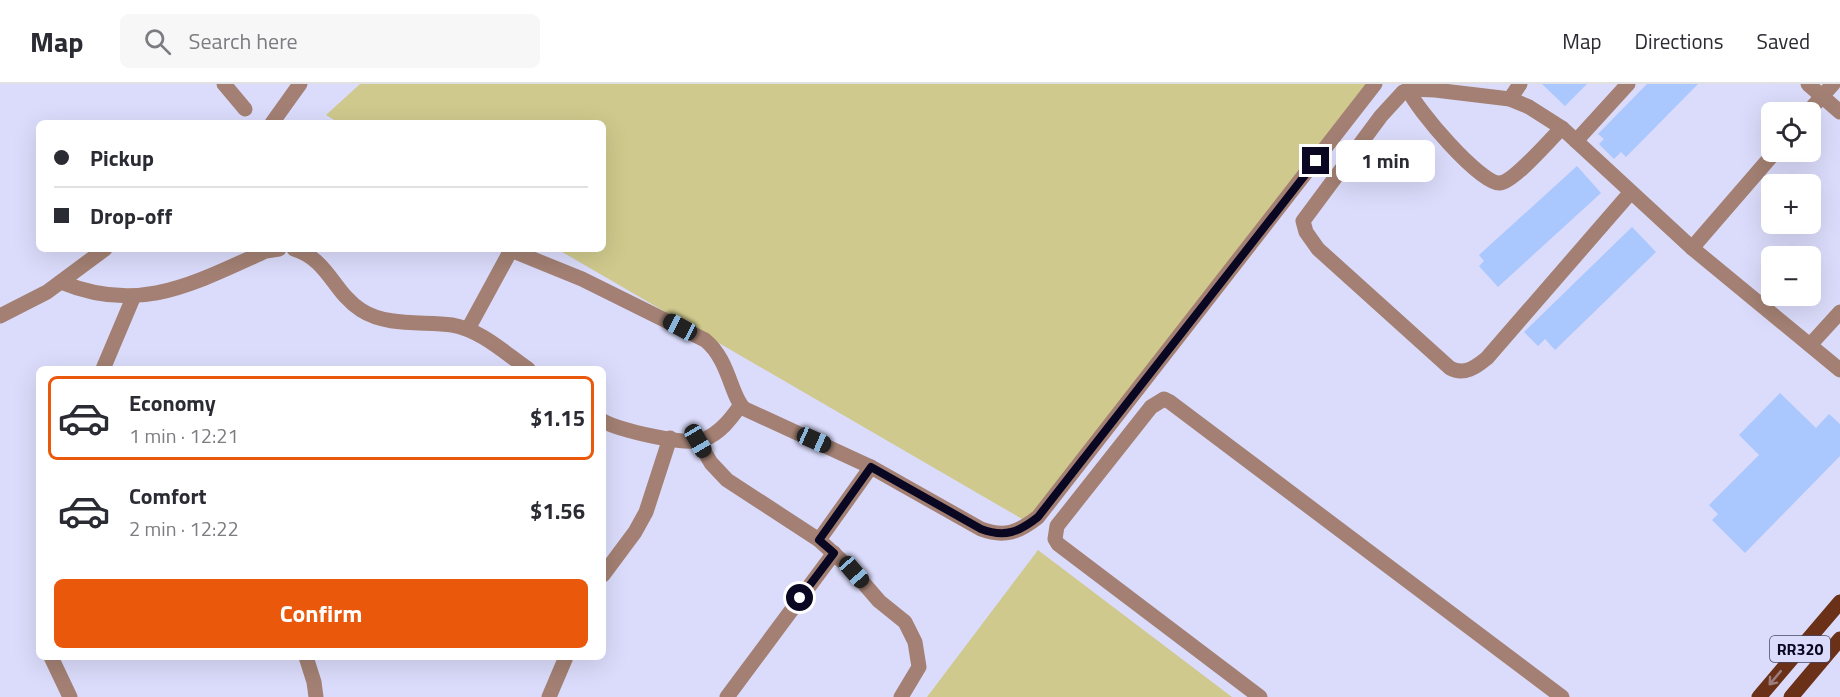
<!DOCTYPE html>
<meta charset="utf-8">
<style>
body{margin:0;font-family:"Titillium Web",sans-serif;background:#f7f7f7;color:#2b2b33;height:100vh;display:flex;flex-direction:column;font-size:22px;white-space:nowrap}
*{box-sizing:border-box;margin:0}
p{font-size:20px;color:#7c7c81}
.icon{flex:none;width:33px;height:33px;fill:none;stroke:currentColor;stroke-width:2;stroke-linecap:round;stroke-linejoin:round}
.map{position:relative;flex:1;overflow:hidden}
.side{position:absolute;left:36px;top:282px;width:570px;height:294px;display:flex;flex-direction:column;background:#fff;border-radius:9px;box-shadow:0 6px 24px #0002}
.side>*{flex:none}
.guide{position:absolute;left:36px;top:36px;width:570px;height:132px;border-radius:9px;box-shadow:0 6px 24px #0002;display:grid;align-content:center;height:132px;padding:0 18px;background:#fff}
.fabs{position:absolute;left:1761px;top:18px;display:grid;gap:12px}
.fabs a{display:grid;place-items:center;width:60px;height:60px;border-radius:9px;background:#fff;box-shadow:0 6px 24px #0002;font-size:30px}
.end{position:absolute;width:27px;height:27px;margin:-14px;border:8px solid #090721;background:#fff;box-shadow:0 0 0 3px #fff}
.from{border-radius:50%}
.bubble{position:absolute;height:42px;border-radius:9px;background:#fff;box-shadow:0 6px 24px #0002;font-size:20px;font-weight:700;line-height:42px;text-align:center}
.car{position:absolute;width:18px;height:36px;margin:-18px -9px;border-radius:8px;box-shadow:0 0 4px 2px #0007;background:linear-gradient(#222 24%,#8ab4d8 0 40%,#222 0 76%,#8ab4d8 0 86%,#222 0)}
.guide b{display:flex;align-items:center;gap:21px;height:57px;font-size:22px}
.guide b+b{border-top:2px solid #e1e1e2}
.guide i{width:15px;height:15px;background:#2b2b33}
ul{padding:10px 0 0;list-style:none}
li{display:flex;align-items:center;gap:18px;height:84px;margin:0 12px 9px;padding:0 6px;border:3px solid transparent;border-radius:9px}
li div{flex:1}
li b{display:block;font-size:22px}
li em{font-style:normal;font-weight:700}
li.current{border-color:#ea580c}
li>.icon{width:54px;height:54px;stroke-width:1.5}
.primary-button{display:flex;gap:12px;margin-top:auto;padding:12px 18px}
.primary-button a{flex:1;height:69px;border-radius:9px;background:#ea580c;color:#fff;font-size:24px;font-weight:700;line-height:69px;text-align:center}
header{display:flex;align-items:center;gap:36px;box-sizing:border-box;height:84px;padding:0 30px;background:#fff;border-bottom:2px solid #e1e1e2}
header strong{font-size:28px}
nav{display:flex;gap:33px;margin-inline-start:auto;font-size:21px}
.search{width:420px;height:54px;background:#f7f7f7;display:flex;align-items:center;gap:15px;box-sizing:border-box;padding:0 21px;border-radius:9px;color:#7c7c81;font-size:22px}
.map>svg:first-child{display:block}
</style>
<header>
<strong>Map</strong>
<div class="search"><svg class="icon" aria-label="search" viewBox="0 0 24 24"><circle cx="10" cy="10" r="6"/><path d="M15 15l6 6"/></svg>Search here</div>
<nav><a>Map</a><a>Directions</a><a>Saved</a></nav>
</header>
<div class="map">
<svg width="1840" height="613" viewBox="0 0 1840 613">
<rect width="100%" height="100%" fill="#dbdcfb"/>
<!-- green -->
<g fill="#cfc98d">
<polygon points="360,0 1372,0 1029,439 557,165 603,165 603,39 339,39 326,31"/>
<polygon points="1038,466 1232,613 927,613"/>
</g>
<!-- building -->
<g fill="#aac7fe">
<polygon points="1542,0 1587,0 1565,22"/>
<polygon points="1647,0 1698,0 1626,73 1621,68 1614,75 1599,60 1604,55 1598,50"/>
<polygon points="1577,82 1601,109 1498,203 1479,182 1484,177 1479,171"/>
<polygon points="1632,143 1656,168 1555,266 1545,255 1538,262 1524,248"/>
<polygon points="1780,309 1816,344 1829,330 1840,340 1840,372 1745,469 1712,436 1718,430 1709,421 1759,371 1739,351"/>
</g>
<g fill="none" stroke-linecap="round" stroke-linejoin="round">
<!-- minor -->
<g stroke="#a38073" stroke-width="15">
<polyline points="224,0 245,25"/>
<polyline points="1808,0 1840,28"/>
<path d="M1408,5C1415,24 1481,101 1500,99C1514,98 1550,55 1562,44"/>
<polyline points="1510,15 1520,0"/>
<polyline points="1808,28 1833,0"/>
<polyline points="272,39 300,0"/>
<polyline points="1576,57 1628,0"/>
<path d="M1631,108L1487,274C1476,283 1464,292 1450,284L1318,165L1306,148L1303,137L1381,32L1403,8L1411,5L1435,6L1510,15L1529,23L1562,44L1692,164L1840,286"/>
<polyline points="1692,164 1775,68"/>
<path d="M294,165C328,175 334,209 361,226C387,243 424,237 452,241C481,246 505,269 528,285"/>
<path d="M508,165L582,195L705,256C730,276 731,315 745,325L871,383L981,445C1005,454 1019,448 1038,433L1375,0"/>
<path d="M61,198C140,231 194,199 266,167L279,165"/>
<polyline points="0,232 47,208 105,165"/>
<polyline points="468,245 511,166"/>
<polyline points="1810,261 1840,228"/>
<polyline points="103,285 133,214"/>
<path d="M603,337C619,346 686,362 703,356C720,349 730,336 740,322"/>
<polyline points="698,357 711,379 727,396 819,456 854,488 879,517 905,538 915,558 919,583 901,613"/>
<polyline points="819,456 871,383"/>
<polyline points="603,491 635,448 646,428 670,354"/>
<polyline points="51,573 70,613"/>
<polyline points="306,573 314,598 316,613"/>
<polyline points="549,613 566,573"/>
<polyline points="727,613 834,469"/>
<polyline points="1260,613 1058,460 1055,455 1057,442 1151,323 1164,315 1170,318 1562,613"/>
</g>
<!-- primary -->
<g stroke="#6b3118" stroke-width="15">
<polyline points="1759,613 1840,518"/>
<polyline points="1791,613 1840,555"/>
</g>
</g>
<!-- one-way arrows -->
<defs><path id="oneway-shaft" d="M-6 0H5M1.5-3L5.5 0L1.5 3" fill="none" stroke-width="1.6" stroke-linecap="round" stroke-linejoin="round" transform="scale(1.5)"/></defs>
<use stroke="#9d7e7e" href="#oneway-shaft" transform="translate(1775 594) rotate(130)"/>
<g fill="none" stroke-linecap="round" stroke-linejoin="round">
<!-- route -->
<path stroke="#090721" stroke-width="8" d="M800,514L834,469L819,456L871,383L981,445C1005,454 1019,448 1038,433L1316,77"/>
</g>
<g text-anchor="middle" stroke-width="4.5" stroke-linejoin="round" paint-order="stroke">
<!-- shield labels -->
<rect fill="#dbdcfb" stroke="#484762" stroke-width="1.5" x="1770" y="552" width="60" height="26" rx="4.5"/>
<g font-size="16" font-weight="bold" fill="#090721">
<text x="1800" y="571">RR320</text>
</g>
</g>
</svg>
<div class="fabs">
<a><svg class="icon" aria-label="locate" viewBox="0 0 24 24"><circle cx="12" cy="12" r="6"/><path d="M12 2v4M12 18v4M2 12h4M18 12h4"/></svg></a>
<a>+</a>
<a>−</a>
</div>
<i class="end from" style="left:800px;top:514px"></i>
<i class="end" style="left:1316px;top:77px"></i>
<div class="bubble" style="left:1336px;top:56px;width:99px">1 min</div>
<i class="car" style="left:680px;top:243px;rotate:298deg"></i>
<i class="car" style="left:814px;top:356px;rotate:114deg"></i>
<i class="car" style="left:698px;top:357px;rotate:150deg"></i>
<i class="car" style="left:854px;top:488px;rotate:139deg"></i>
<div class="guide">
<b><i class="from"></i>Pickup</b>
<b><i></i>Drop-off</b>
</div>
<section class="side">
<ul>
<li class="current"><svg class="icon" aria-label="car" viewBox="0 0 24 24"><path d="M5 17H2v-5l4-1 3-4h7l3 4 3 1v5h-3M9 17h6M6 11h13"/><circle cx="7" cy="17" r="2"/><circle cx="17" cy="17" r="2"/></svg><div><b>Economy</b><p>1 min · 12:21</p></div><em>$1.15</em></li>
<li><svg class="icon" aria-label="car" viewBox="0 0 24 24"><path d="M5 17H2v-5l4-1 3-4h7l3 4 3 1v5h-3M9 17h6M6 11h13"/><circle cx="7" cy="17" r="2"/><circle cx="17" cy="17" r="2"/></svg><div><b>Comfort</b><p>2 min · 12:22</p></div><em>$1.56</em></li>
</ul>
<div class="primary-button"><a>Confirm</a></div>
</section>
</div>
